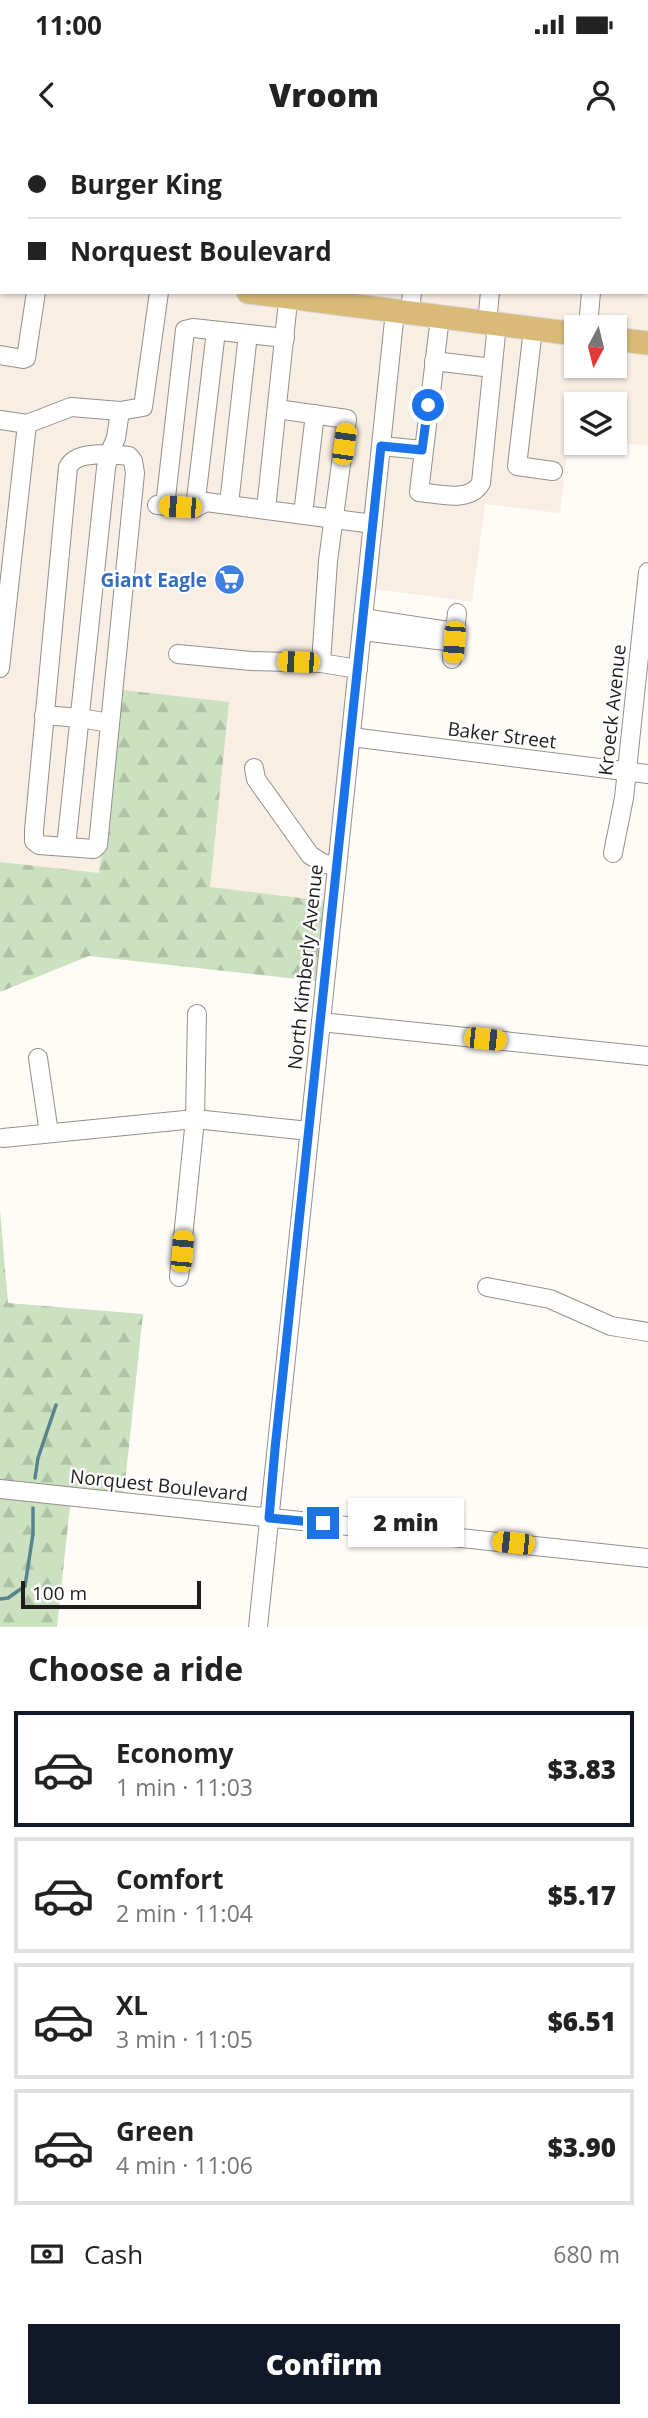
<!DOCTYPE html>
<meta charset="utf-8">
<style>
body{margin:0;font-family:"Open Sans",sans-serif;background:#f6f6f6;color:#222;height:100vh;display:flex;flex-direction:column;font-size:26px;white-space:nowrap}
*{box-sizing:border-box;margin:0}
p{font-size:23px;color:#767676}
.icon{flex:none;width:38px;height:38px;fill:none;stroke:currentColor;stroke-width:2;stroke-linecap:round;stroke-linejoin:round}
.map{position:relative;height:1487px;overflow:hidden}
.panel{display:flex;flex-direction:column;background:#fff;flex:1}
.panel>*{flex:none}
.top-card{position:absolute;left:0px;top:0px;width:649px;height:154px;box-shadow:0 2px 5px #0004;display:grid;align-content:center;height:154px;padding:0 28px;background:#fff}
.needle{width:46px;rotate:187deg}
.fabs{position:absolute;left:564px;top:175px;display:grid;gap:14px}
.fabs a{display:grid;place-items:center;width:63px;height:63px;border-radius:0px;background:#fff;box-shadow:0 2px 5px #0004;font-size:35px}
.scale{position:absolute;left:21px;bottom:18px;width:180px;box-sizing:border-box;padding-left:7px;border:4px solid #1f1e1c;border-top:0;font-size:19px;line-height:24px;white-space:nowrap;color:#1f1e1c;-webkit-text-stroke:5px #fff;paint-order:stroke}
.end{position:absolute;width:32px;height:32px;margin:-16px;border:9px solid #1a73e8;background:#fff;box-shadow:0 0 0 4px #fff}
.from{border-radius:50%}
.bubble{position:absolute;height:49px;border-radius:0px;background:#fff;box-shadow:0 2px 5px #0004;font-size:23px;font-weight:800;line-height:49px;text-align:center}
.car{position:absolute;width:21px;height:42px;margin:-21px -10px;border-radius:9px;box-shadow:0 0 5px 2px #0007;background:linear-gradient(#f5c518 24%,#345 0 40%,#f5c518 0 76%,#345 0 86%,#f5c518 0)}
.top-card b{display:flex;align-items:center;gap:24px;height:66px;font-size:26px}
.top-card b+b{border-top:2px solid #e0e0e0}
.top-card i{width:18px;height:18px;background:#222}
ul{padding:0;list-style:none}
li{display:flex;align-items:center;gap:21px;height:116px;margin:0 14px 10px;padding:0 14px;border:4px solid #e0e0e0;border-radius:0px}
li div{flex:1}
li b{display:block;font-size:26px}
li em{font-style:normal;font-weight:800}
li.current{border-color:#111827}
li>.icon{width:63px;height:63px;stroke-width:1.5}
h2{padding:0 28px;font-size:32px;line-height:84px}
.pay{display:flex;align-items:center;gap:18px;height:77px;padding:0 28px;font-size:26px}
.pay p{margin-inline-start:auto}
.primary-button{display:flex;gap:14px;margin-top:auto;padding:14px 28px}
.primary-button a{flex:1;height:80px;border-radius:0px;background:#111827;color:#fff;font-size:28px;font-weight:800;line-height:80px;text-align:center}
.status{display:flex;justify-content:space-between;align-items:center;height:49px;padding:0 35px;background:#fff;direction:ltr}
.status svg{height:19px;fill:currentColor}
header{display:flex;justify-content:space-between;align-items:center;height:91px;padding:0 28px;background:#fff;font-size:32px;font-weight:800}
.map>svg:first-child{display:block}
</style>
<div class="status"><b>11:00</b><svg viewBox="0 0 49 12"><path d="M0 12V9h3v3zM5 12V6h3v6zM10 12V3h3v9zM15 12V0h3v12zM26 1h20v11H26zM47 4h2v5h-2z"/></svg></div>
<header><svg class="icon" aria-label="back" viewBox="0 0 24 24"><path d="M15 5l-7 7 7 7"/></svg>Vroom<svg class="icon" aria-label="person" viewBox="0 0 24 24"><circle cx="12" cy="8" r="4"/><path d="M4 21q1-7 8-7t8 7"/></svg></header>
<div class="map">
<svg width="648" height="1487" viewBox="0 0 648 1487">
<defs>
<pattern id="forest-firs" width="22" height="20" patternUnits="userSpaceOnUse" patternTransform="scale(1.75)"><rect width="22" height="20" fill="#cce1c0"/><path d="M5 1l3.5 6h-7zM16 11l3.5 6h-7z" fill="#afc1a4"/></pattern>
</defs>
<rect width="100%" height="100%" fill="#fffbf7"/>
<!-- built -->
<path fill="#f8eee3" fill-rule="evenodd" d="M0,0L419,2H2V152H648V70V306L614,302V264H576V297L569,296L560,373L485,364L472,462L367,448L333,762L0,722ZM576,187H614V226H576Z"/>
<!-- forest -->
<g fill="url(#forest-firs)">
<polygon points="123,550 229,562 210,747 333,762 325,842 89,816 0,852 0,722 99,733"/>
<polygon points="0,1070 8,1163 143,1174 123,1362 71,1357 57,1487 0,1487"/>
</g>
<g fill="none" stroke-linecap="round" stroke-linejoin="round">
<!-- stream -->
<g stroke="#588490" stroke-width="3.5">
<polyline points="35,1338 38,1318 56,1265"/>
<polyline points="0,1459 8,1458 25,1446 33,1394 33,1368"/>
</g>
<!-- minor-tunnel -->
<polyline stroke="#dddad6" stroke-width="18" stroke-dasharray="18 9" stroke-linecap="butt" points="0,56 2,56"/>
<defs>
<g id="minor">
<polyline points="19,0 28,2"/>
<polyline points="102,2 102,0"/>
<polyline points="157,2 157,0"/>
<polyline points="255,2 255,0"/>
<polyline points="305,2 305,0"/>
<polyline points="507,2 508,0"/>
<polyline points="605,2 606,0"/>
<polyline points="0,86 2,86"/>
<polyline points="410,173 412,152"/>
<path d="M440,177L419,352C439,354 470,363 481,343L497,184"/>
<polyline points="487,183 490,152"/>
<polyline points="588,187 591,152"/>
<polyline points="533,189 517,326 553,331"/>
<polyline points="0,215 23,219 26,218 36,152"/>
<polyline points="434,221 492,228"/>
<polyline points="277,269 347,279 328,421 321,523"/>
<polyline points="0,280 27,284 71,267 120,271 143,267 159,152"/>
<polyline points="381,306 423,310"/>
<polyline points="229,364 248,194"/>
<polyline points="157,365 195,368 206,362 373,384"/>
<polyline points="165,366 185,190 193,188 285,198"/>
<polyline points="195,368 216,191"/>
<polyline points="266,369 289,152"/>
<polyline points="303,374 315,274"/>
<polyline points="363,478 455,492 457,473"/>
<polyline points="362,491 454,502 452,519"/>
<polyline points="178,514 251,521 321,523 358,529"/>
<polyline points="0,528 27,284"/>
<polyline points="44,575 80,578 110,583"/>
<polyline points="351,597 648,634"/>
<polyline points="254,628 256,639 310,715 324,724 337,725"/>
<path d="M66,707L106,328L109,314C95,315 76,313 68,327L34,690V701L39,705L94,709L98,705L135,333L133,321L129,316L109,314L116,298L120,271"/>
<polyline points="613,713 624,658 648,432"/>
<polyline points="321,882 648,916"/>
<polyline points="38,918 49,993"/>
<polyline points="3,998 195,979 309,991"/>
<polyline points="179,1137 195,979 197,874"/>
<polyline points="487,1147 550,1159 611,1186 648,1192"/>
<polyline points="0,1349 648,1418"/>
<polyline points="258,1487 395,171"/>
</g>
<g id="major">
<polyline points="0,121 2,121"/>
<polyline points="248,152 576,194"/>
<polyline points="614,199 648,203"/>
</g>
</defs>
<!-- minor casing -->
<use href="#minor" stroke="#94908c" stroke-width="20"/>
<!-- major casing -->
<use href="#major" stroke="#d7d6d6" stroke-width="25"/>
<!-- minor -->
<use href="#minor" stroke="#fff" stroke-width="18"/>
<!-- major -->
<use href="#major" stroke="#d9ba79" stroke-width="23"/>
</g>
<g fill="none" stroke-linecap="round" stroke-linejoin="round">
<!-- route -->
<polyline stroke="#1a73e8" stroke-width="9" points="323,1383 269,1378 275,1309 381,306 422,310 428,265"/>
</g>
<!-- icons -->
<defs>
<symbol id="supermarket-disc" viewBox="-11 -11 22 22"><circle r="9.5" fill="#3f7fe0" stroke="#fff"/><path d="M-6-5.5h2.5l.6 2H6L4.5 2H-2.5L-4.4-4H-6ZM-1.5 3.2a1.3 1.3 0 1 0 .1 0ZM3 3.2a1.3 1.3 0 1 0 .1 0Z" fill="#fff"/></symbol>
</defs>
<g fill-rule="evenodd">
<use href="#supermarket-disc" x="212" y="422" width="35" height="35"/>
</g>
<g text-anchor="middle" stroke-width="5" stroke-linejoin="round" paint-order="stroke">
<!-- shop labels -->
<g font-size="19" font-weight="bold" fill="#366cbe" stroke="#fff" text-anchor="end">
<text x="207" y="447">Giant Eagle</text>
</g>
<!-- street labels -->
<g font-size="19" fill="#1f1e1c" stroke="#fff">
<text transform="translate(612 570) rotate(-84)" y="7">Kroeck Avenue</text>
<text transform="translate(502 595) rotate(7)" y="7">Baker Street</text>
<text transform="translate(305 827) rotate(-84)" y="7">North Kimberly Avenue</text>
<text transform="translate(159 1345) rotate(6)" y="7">Norquest Boulevard</text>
</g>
</g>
</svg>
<div class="fabs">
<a><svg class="needle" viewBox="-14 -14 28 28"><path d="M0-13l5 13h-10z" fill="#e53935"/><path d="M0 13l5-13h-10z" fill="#767676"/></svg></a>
<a><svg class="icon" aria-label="layers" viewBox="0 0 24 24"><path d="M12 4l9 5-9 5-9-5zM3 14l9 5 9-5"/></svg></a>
</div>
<div class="scale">100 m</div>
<i class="end from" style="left:428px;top:265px"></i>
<i class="end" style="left:323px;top:1383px"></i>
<div class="bubble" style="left:348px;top:1358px;width:116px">2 min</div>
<i class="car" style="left:344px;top:304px;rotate:8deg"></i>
<i class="car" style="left:180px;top:367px;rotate:274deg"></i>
<i class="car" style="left:454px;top:502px;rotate:184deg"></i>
<i class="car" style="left:298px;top:522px;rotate:272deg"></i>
<i class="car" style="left:485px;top:899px;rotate:96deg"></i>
<i class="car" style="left:182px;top:1111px;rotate:5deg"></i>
<i class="car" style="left:513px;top:1403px;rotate:276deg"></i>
<div class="top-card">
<b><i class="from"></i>Burger King</b>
<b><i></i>Norquest Boulevard</b>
</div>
</div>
<section class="panel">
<h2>Choose a ride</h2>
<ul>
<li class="current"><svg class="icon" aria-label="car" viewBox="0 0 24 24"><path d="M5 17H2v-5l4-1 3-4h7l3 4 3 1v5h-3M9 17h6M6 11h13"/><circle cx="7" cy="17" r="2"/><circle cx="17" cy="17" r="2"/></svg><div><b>Economy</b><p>1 min · 11:03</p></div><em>$3.83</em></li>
<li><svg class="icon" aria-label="car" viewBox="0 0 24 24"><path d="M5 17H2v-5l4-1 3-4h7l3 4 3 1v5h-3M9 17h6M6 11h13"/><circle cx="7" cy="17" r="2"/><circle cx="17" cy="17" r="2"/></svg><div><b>Comfort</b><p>2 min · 11:04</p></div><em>$5.17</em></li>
<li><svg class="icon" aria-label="car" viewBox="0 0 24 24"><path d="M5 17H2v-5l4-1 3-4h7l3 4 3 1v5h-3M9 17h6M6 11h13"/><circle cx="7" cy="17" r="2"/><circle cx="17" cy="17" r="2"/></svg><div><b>XL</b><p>3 min · 11:05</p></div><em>$6.51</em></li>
<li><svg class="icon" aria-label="car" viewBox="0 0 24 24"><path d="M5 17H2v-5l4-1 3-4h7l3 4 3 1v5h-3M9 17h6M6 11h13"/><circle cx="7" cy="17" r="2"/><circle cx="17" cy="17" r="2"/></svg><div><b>Green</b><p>4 min · 11:06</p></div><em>$3.90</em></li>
</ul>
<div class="pay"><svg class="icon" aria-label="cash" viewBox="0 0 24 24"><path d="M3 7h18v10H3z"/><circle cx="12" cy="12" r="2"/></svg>Cash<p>680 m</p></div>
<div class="primary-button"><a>Confirm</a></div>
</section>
